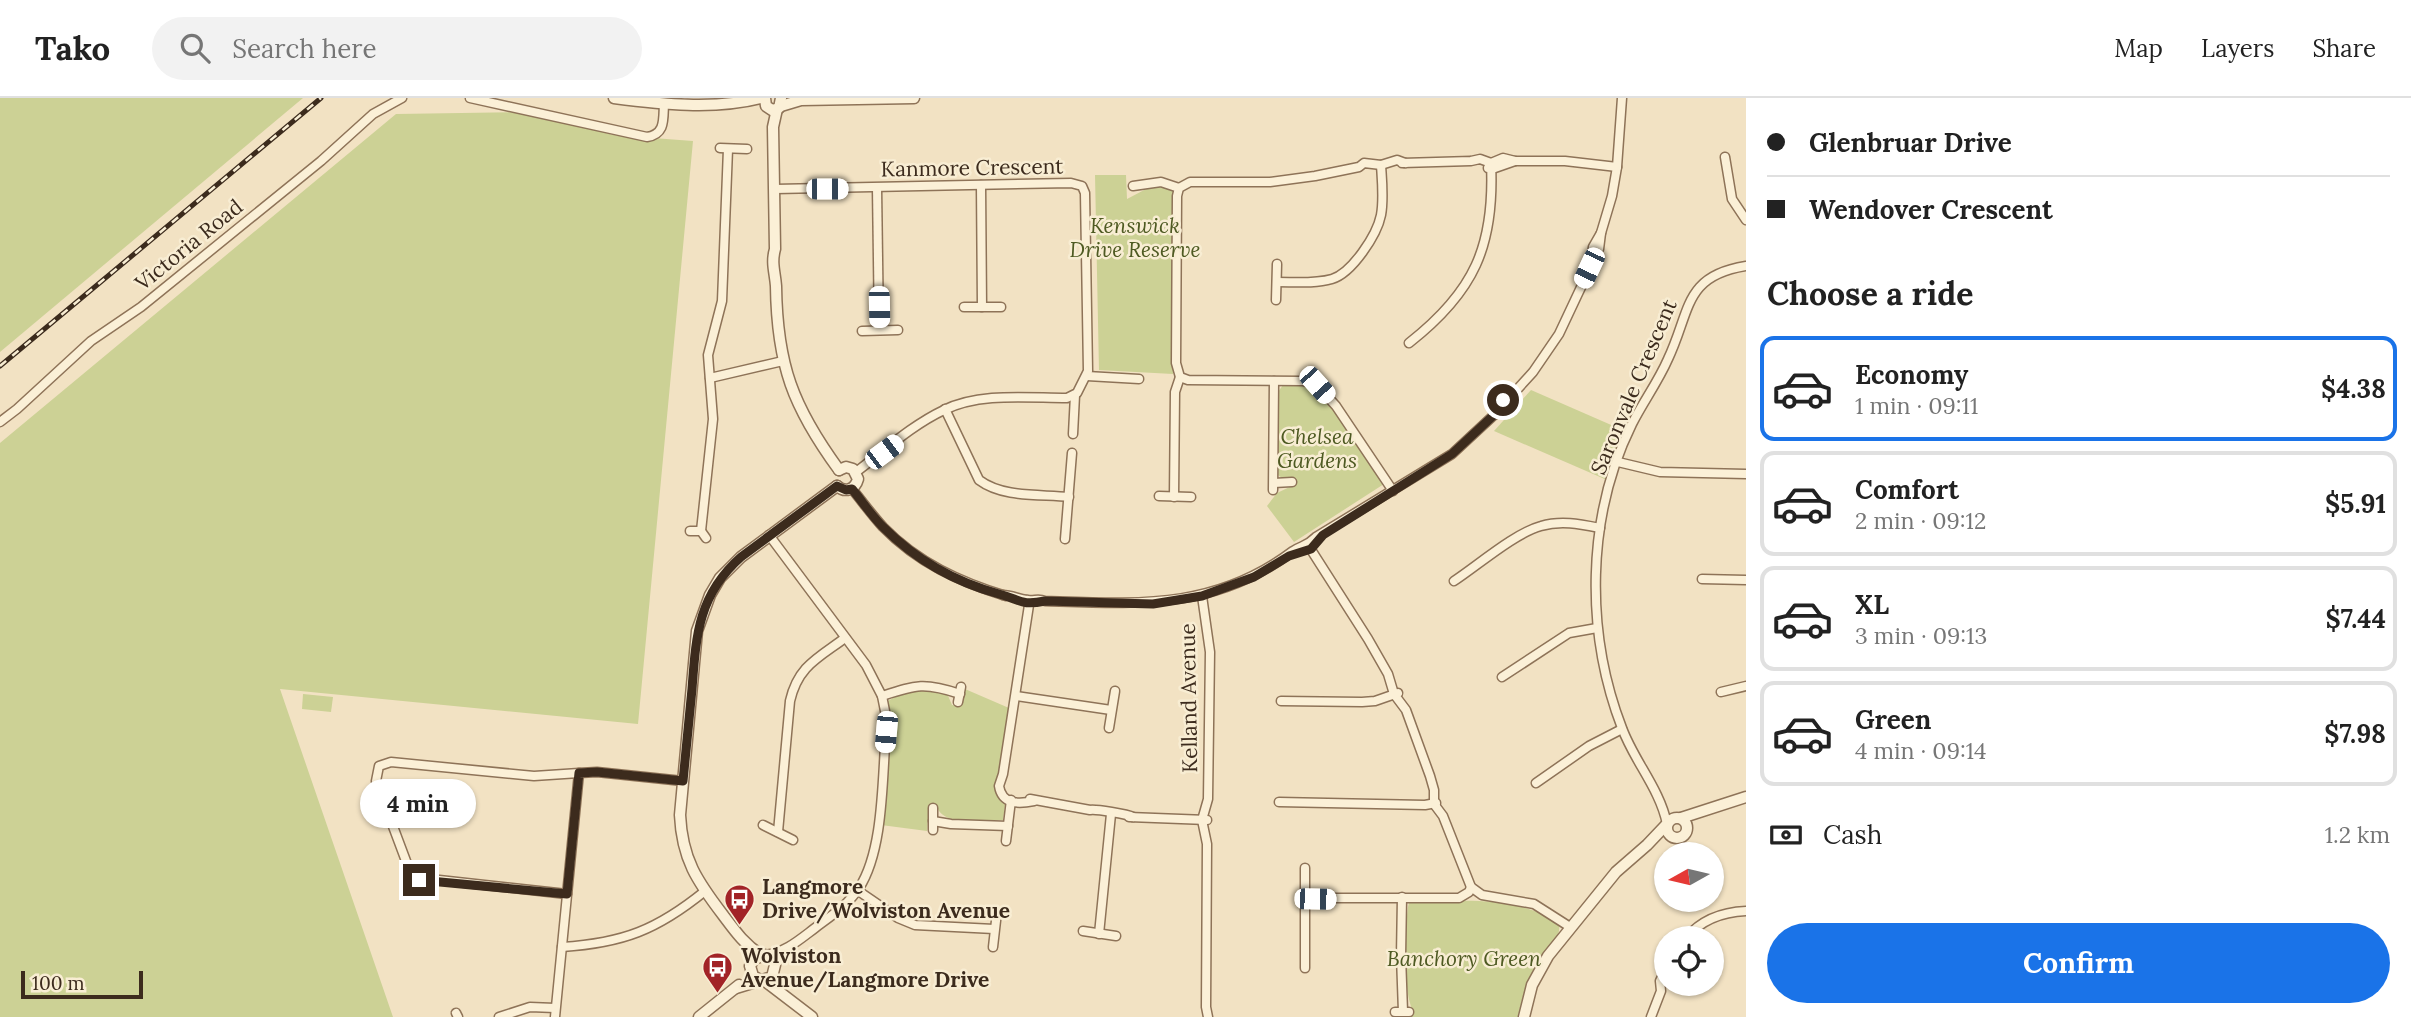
<!DOCTYPE html>
<meta charset="utf-8">
<style>
body{margin:0;font-family:Lora,serif;background:#f2f2f2;color:#222;height:100vh;display:flex;flex-direction:column;font-size:26px;white-space:nowrap}
*{box-sizing:border-box;margin:0}
p{font-size:23px;color:#767676}
.icon{flex:none;width:38px;height:38px;fill:none;stroke:currentColor;stroke-width:2;stroke-linecap:round;stroke-linejoin:round}
.map{position:relative;flex:1;overflow:hidden}
.panel{display:flex;flex-direction:column;background:#fff;width:665px}
.panel>*{flex:none}
.top-card{display:grid;align-content:center;height:154px;padding:0 21px;background:#fff}
.needle{width:46px;rotate:262deg}
.controls{position:absolute;left:1654px;top:744px;display:grid;gap:14px}
.controls a{display:grid;place-items:center;width:70px;height:70px;border-radius:50%;background:#fff;box-shadow:0 2px 5px #0004;font-size:35px}
.scale{position:absolute;left:21px;bottom:18px;width:122px;box-sizing:border-box;padding-left:7px;border:4px solid #3c2b1d;border-top:0;font-size:19px;line-height:24px;white-space:nowrap;color:#3c2b1d;-webkit-text-stroke:5px #f8edd3;paint-order:stroke}
.end{position:absolute;width:32px;height:32px;margin:-16px;border:9px solid #3c2b1d;background:#fff;box-shadow:0 0 0 4px #fff}
.from{border-radius:50%}
.bubble{position:absolute;height:49px;border-radius:24px;background:#fff;box-shadow:0 2px 5px #0004;font-size:23px;font-weight:800;line-height:49px;text-align:center}
.car{position:absolute;width:21px;height:42px;margin:-21px -10px;border-radius:9px;box-shadow:0 0 5px 2px #0007;background:linear-gradient(#fff 24%,#345 0 40%,#fff 0 76%,#345 0 86%,#fff 0)}
.top-card b{display:flex;align-items:center;gap:24px;height:66px;font-size:26px}
.top-card b+b{border-top:2px solid #e0e0e0}
.top-card i{width:18px;height:18px;background:#222}
ul{padding:0;list-style:none}
li{display:flex;align-items:center;gap:21px;height:105px;margin:0 14px 10px;padding:0 7px;border:4px solid #e0e0e0;border-radius:14px}
li div{flex:1}
li b{display:block;font-size:26px}
li em{font-style:normal;font-weight:800}
li.current{border-color:#1a73e8}
li>.icon{width:63px;height:63px;stroke-width:1.5}
h2{padding:0 21px;font-size:32px;line-height:84px}
.pay{display:flex;align-items:center;gap:18px;height:77px;padding:0 21px;font-size:26px}
.pay p{margin-inline-start:auto}
.primary-button{display:flex;gap:14px;margin-top:auto;padding:14px 21px}
.primary-button a{flex:1;height:80px;border-radius:42px;background:#1a73e8;color:#fff;font-size:28px;font-weight:800;line-height:80px;text-align:center}
header{display:flex;align-items:center;gap:42px;box-sizing:border-box;height:98px;padding:0 35px;background:#fff;border-bottom:2px solid #e0e0e0}
header strong{font-size:33px}
nav{display:flex;gap:38px;margin-inline-start:auto;font-size:24px}
.search{width:490px;height:63px;background:#f2f2f2;display:flex;align-items:center;gap:18px;box-sizing:border-box;padding:0 24px;border-radius:38px;color:#767676;font-size:26px}
main{display:flex;flex:1;min-height:0}
.map>svg:first-child{display:block}
</style>
<header>
<strong>Tako</strong>
<div class="search"><svg class="icon" aria-label="search" viewBox="0 0 24 24"><circle cx="10" cy="10" r="6"/><path d="M15 15l6 6"/></svg>Search here</div>
<nav><a>Map</a><a>Layers</a><a>Share</a></nav>
</header>
<main>
<div class="map">
<svg width="1746" height="919" viewBox="0 0 1746 919">
<rect width="100%" height="100%" fill="#f2e2c3"/>
<!-- green -->
<g fill="#ccd195">
<polygon points="0,0 303,0 0,254"/>
<polygon points="533,14 613,37 693,43 638,626 280,591 393,919 0,919 0,345 396,16"/>
<polygon points="1095,77 1126,77 1127,101 1148,90 1166,88 1174,94 1173,276 1099,272"/>
<polygon points="1302,286 1314,288 1322,294 1384,386 1294,444 1267,408 1277,395 1296,386 1292,380 1282,380 1278,377 1278,294 1283,287"/>
<polygon points="1531,292 1625,333 1607,382 1494,333"/>
<path d="M920,590L946,593L952,607L961,608L965,591L1009,610L998,692L1005,707L1003,722C985,722 944,729 937,709H929L927,733L881,727C886,687 893,644 888,603L896,598Z"/>
<polygon points="303,596 333,599 331,614 302,611"/>
<path d="M1417,802C1465,804 1519,797 1559,826C1561,839 1552,846 1544,855C1529,876 1523,894 1518,919H1394L1413,918C1412,909 1409,904 1408,896C1405,882 1405,817 1409,805Z"/>
</g>
<g fill="none" stroke-linecap="round" stroke-linejoin="round">
<defs>
<g id="minor">
<path d="M470,0L647,39C666,36 663,21 664,5"/>
<polyline points="720,50 747,51"/>
<polyline points="1725,59 1732,101 1746,122"/>
<polyline points="1402,65 1471,63 1480,61 1491,65 1503,60 1515,63 1565,63 1617,69"/>
<polyline points="1488,70 1495,70 1515,63"/>
<polyline points="981,87 982,209"/>
<polyline points="1133,88 1161,84 1179,90"/>
<polyline points="877,90 879,232"/>
<path d="M775,91L1071,85L1082,88L1085,95L1088,273L1077,295L1067,300C1028,300 980,294 944,312C912,327 884,353 856,374"/>
<polyline points="1591,164 1593,149 1601,135"/>
<path d="M1277,184C1295,184 1314,186 1332,181C1352,175 1377,137 1381,117C1384,101 1382,83 1381,67"/>
<polyline points="1276,202 1277,166"/>
<polyline points="964,209 1001,209"/>
<polyline points="862,233 898,232"/>
<path d="M1409,245C1474,194 1495,148 1491,65"/>
<polyline points="1087,278 1139,281"/>
<polyline points="710,280 783,263"/>
<path d="M945,311L979,382C1003,400 1040,396 1069,399"/>
<polyline points="1494,317 1502,303 1513,296 1533,274 1559,236 1599,151 1601,135 1612,98 1617,69 1622,0"/>
<polyline points="0,324 17,311 91,243 141,209 321,63 373,16 402,0"/>
<polyline points="1073,336 1075,297"/>
<polyline points="1618,364 1660,374 1746,376"/>
<polyline points="1274,385 1292,384"/>
<path d="M852,391C862,403 872,417 883,429C918,465 960,484 1006,498"/>
<polyline points="1273,392 1274,283"/>
<polyline points="1393,393 1336,308 1317,287 1303,283 1188,282 1180,279 1176,265 1177,98 1179,90 1190,84 1270,84 1315,78 1359,69 1364,65 1381,67 1397,62 1405,65"/>
<polyline points="1159,398 1191,399"/>
<polyline points="1174,399 1175,294 1180,279"/>
<polyline points="690,433 701,433 706,440"/>
<polyline points="701,433 713,321 708,257 722,203 728,51"/>
<polyline points="1065,441 1072,355"/>
<polyline points="1308,447 1368,541 1388,576 1394,596 1406,612 1430,678 1434,692 1434,706 1443,718 1471,789 1482,797 1534,806 1570,829"/>
<polyline points="1702,481 1746,482"/>
<path d="M1454,483C1477,468 1515,435 1541,428C1561,422 1580,426 1600,430"/>
<path d="M1003,497C1012,497 1018,501 1027,502C1035,503 1038,500 1045,503C1139,506 1215,512 1293,453C1302,447 1306,449 1316,439L1452,356L1494,317L1505,311L1509,307L1513,296"/>
<polyline points="1202,498 1210,554 1208,701 1202,722 1207,746 1206,909 1208,919"/>
<path d="M1027,502L1029,507L1003,676L999,688C1002,707 1019,706 1034,703"/>
<polyline points="1502,579 1569,535 1597,530"/>
<polyline points="1721,594 1746,588"/>
<path d="M882,598C916,587 924,584 960,596"/>
<polyline points="1016,598 1111,612"/>
<polyline points="1281,603 1362,604 1375,603 1398,595"/>
<polyline points="958,604 961,589"/>
<polyline points="1109,630 1115,593"/>
<polyline points="1536,685 1589,648 1622,631"/>
<path d="M1030,701L1090,712C1096,711 1127,716 1133,719"/>
<polyline points="1279,704 1425,707 1436,705"/>
<polyline points="1129,719 1207,722"/>
<polyline points="933,723 951,726 1008,728"/>
<path d="M1667,726C1660,691 1634,663 1622,630C1585,534 1586,419 1632,326C1643,304 1658,284 1668,261C1691,213 1683,178 1746,168"/>
<polyline points="763,727 793,742"/>
<polyline points="933,732 933,710"/>
<path d="M778,734L790,603C798,568 818,560 845,540"/>
<polyline points="1006,743 1011,702"/>
<polyline points="857,792 898,820 915,827 994,831"/>
<polyline points="567,796 412,779 376,683 379,668 391,664 534,678 579,675"/>
<polyline points="1402,799 1401,858 1403,914"/>
<polyline points="1305,800 1459,800 1469,794 1471,789"/>
<polyline points="1083,833 1116,838"/>
<polyline points="1099,836 1111,716"/>
<path d="M1686,840C1702,821 1722,814 1746,813"/>
<path d="M562,849C623,845 657,832 705,793"/>
<polyline points="993,849 997,814"/>
<path d="M765,857C786,854 799,842 815,830C831,818 848,807 859,790C884,752 882,680 886,634V618L882,598L866,567L769,437"/>
<polyline points="1305,870 1305,770"/>
<polyline points="1395,914 1409,914"/>
<polyline points="456,915 458,919"/>
<polyline points="499,919 530,909 555,910"/>
<polyline points="555,919 579,675 597,674 683,683"/>
<polyline points="1651,919 1661,893 1660,883 1666,871"/>
</g>
<g id="tertiary">
<path d="M614,0C661,6 714,12 761,0"/>
<polyline points="765,0 766,8 772,12 779,10 781,0"/>
<polyline points="781,8 801,2 914,0"/>
<path d="M777,11L773,29L775,151C771,165 775,174 776,188C777,267 793,309 839,372"/>
<path d="M837,388C845,395 855,392 858,381L853,371L846,369L839,372"/>
<circle cx="1677" cy="730" r="10"/>
<polyline points="1681,720 1746,699"/>
<path d="M761,857C744,846 735,833 723,817C697,783 682,761 680,717L697,533L710,497L720,480L741,459L837,388"/>
<polyline points="765,883 812,919"/>
<polyline points="736,890 772,879 775,867 772,860 765,857 754,861 750,868 753,878 762,883"/>
<polyline points="699,919 739,887"/>
<polyline points="1524,919 1532,887 1548,858 1616,774 1647,747 1666,727"/>
</g>
</defs>
<!-- minor casing -->
<use href="#minor" stroke="#8e7358" stroke-width="11"/>
<!-- tertiary casing -->
<use href="#tertiary" stroke="#8e7358" stroke-width="13"/>
<!-- minor -->
<use href="#minor" stroke="#fbf0d7" stroke-width="8"/>
<!-- tertiary -->
<use href="#tertiary" stroke="#fbf0d7" stroke-width="10"/>
<defs>
<polyline id="rail" points="0,268 321,0"/>
</defs>
<!-- rail casing -->
<use href="#rail" stroke="#3c2b1d" stroke-width="5"/>
<!-- rail -->
<use href="#rail" stroke="#f8edd3" stroke-width="2.5" stroke-dasharray="8" stroke-linecap="butt"/>
</g>
<g fill="none" stroke-linecap="round" stroke-linejoin="round">
<!-- route -->
<path stroke="#3c2b1d" stroke-width="9" d="M419,782L567,796L579,675L597,674L683,683C686,652 689,622 692,591C696,538 698,497 741,459L837,388L846,392L852,391C862,403 871,417 883,429C915,461 955,484 999,496C1021,502 1021,508 1045,503L1153,506L1202,498L1254,479L1289,458L1311,451L1323,437L1452,356L1494,317L1505,312L1509,307L1513,296L1503,302"/>
</g>
<!-- icons -->
<defs>
<symbol id="bus-pin" viewBox="-11 -11 22 30"><path d="M0 17L-7.5 6A9.5 9.5 0 1 1 7.5 6Z" fill="#a22327" stroke="#f8edd3"/><path d="M-5-6H5V4H4V6H2V4H-2V6H-4V4H-5ZM-3.5-4V0h7V-4ZM-3.5 1.2v1.5H-2V1.2ZM2 1.2v1.5H3.5V1.2Z" fill="#fff"/></symbol>
</defs>
<g fill-rule="evenodd">
<use href="#bus-pin" x="722" y="784" width="35" height="47"/>
<use href="#bus-pin" x="700" y="852" width="35" height="47"/>
</g>
<g text-anchor="middle" stroke-width="5" stroke-linejoin="round" paint-order="stroke">
<!-- street labels -->
<g font-size="21" fill="#3c2b1d" stroke="#f8edd3">
<text transform="translate(972 70) rotate(-1)" y="7">Kanmore Crescent</text>
<text transform="translate(189 147) rotate(-39)" y="7">Victoria Road</text>
<text transform="translate(1634 289) rotate(-67)" y="7">Saronvale Crescent</text>
<text transform="translate(1189 600) rotate(-91)" y="7">Kelland Avenue</text>
</g>
<!-- park labels -->
<g font-size="21" font-style="italic" fill="#4e5a22" stroke="#f8edd3">
<text x="1135" y="135">Kenswick<tspan x="1135" dy="24">Drive Reserve</tspan></text>
<text x="1317" y="346">Chelsea<tspan x="1317" dy="24">Gardens</tspan></text>
<text x="1464" y="868">Banchory Green</text>
</g>
<!-- poi labels -->
<g font-size="21" font-weight="bold" fill="#3c2b1d" stroke="#f8edd3" text-anchor="start">
<text x="762" y="796">Langmore<tspan x="762" dy="24">Drive/Wolviston Avenue</tspan></text>
<text x="741" y="865">Wolviston<tspan x="741" dy="24">Avenue/Langmore Drive</tspan></text>
</g>
</g>
</svg>
<div class="controls">
<a><svg class="needle" viewBox="-14 -14 28 28"><path d="M0-13l5 13h-10z" fill="#e53935"/><path d="M0 13l5-13h-10z" fill="#767676"/></svg></a>
<a><svg class="icon" aria-label="locate" viewBox="0 0 24 24"><circle cx="12" cy="12" r="6"/><path d="M12 2v4M12 18v4M2 12h4M18 12h4"/></svg></a>
</div>
<div class="scale">100 m</div>
<i class="end from" style="left:1503px;top:302px"></i>
<i class="end" style="left:419px;top:782px"></i>
<div class="bubble" style="left:360px;top:681px;width:116px">4 min</div>
<i class="car" style="left:827px;top:91px;rotate:90deg"></i>
<i class="car" style="left:1589px;top:170px;rotate:205deg"></i>
<i class="car" style="left:879px;top:209px;rotate:179deg"></i>
<i class="car" style="left:1317px;top:287px;rotate:138deg"></i>
<i class="car" style="left:884px;top:354px;rotate:53deg"></i>
<i class="car" style="left:886px;top:634px;rotate:185deg"></i>
<i class="car" style="left:1315px;top:801px;rotate:91deg"></i>
</div>
<section class="panel">
<div class="top-card">
<b><i class="from"></i>Glenbruar Drive</b>
<b><i></i>Wendover Crescent</b>
</div>
<h2>Choose a ride</h2>
<ul>
<li class="current"><svg class="icon" aria-label="car" viewBox="0 0 24 24"><path d="M5 17H2v-5l4-1 3-4h7l3 4 3 1v5h-3M9 17h6M6 11h13"/><circle cx="7" cy="17" r="2"/><circle cx="17" cy="17" r="2"/></svg><div><b>Economy</b><p>1 min · 09:11</p></div><em>$4.38</em></li>
<li><svg class="icon" aria-label="car" viewBox="0 0 24 24"><path d="M5 17H2v-5l4-1 3-4h7l3 4 3 1v5h-3M9 17h6M6 11h13"/><circle cx="7" cy="17" r="2"/><circle cx="17" cy="17" r="2"/></svg><div><b>Comfort</b><p>2 min · 09:12</p></div><em>$5.91</em></li>
<li><svg class="icon" aria-label="car" viewBox="0 0 24 24"><path d="M5 17H2v-5l4-1 3-4h7l3 4 3 1v5h-3M9 17h6M6 11h13"/><circle cx="7" cy="17" r="2"/><circle cx="17" cy="17" r="2"/></svg><div><b>XL</b><p>3 min · 09:13</p></div><em>$7.44</em></li>
<li><svg class="icon" aria-label="car" viewBox="0 0 24 24"><path d="M5 17H2v-5l4-1 3-4h7l3 4 3 1v5h-3M9 17h6M6 11h13"/><circle cx="7" cy="17" r="2"/><circle cx="17" cy="17" r="2"/></svg><div><b>Green</b><p>4 min · 09:14</p></div><em>$7.98</em></li>
</ul>
<div class="pay"><svg class="icon" aria-label="cash" viewBox="0 0 24 24"><path d="M3 7h18v10H3z"/><circle cx="12" cy="12" r="2"/></svg>Cash<p>1.2 km</p></div>
<div class="primary-button"><a>Confirm</a></div>
</section>
</main>
